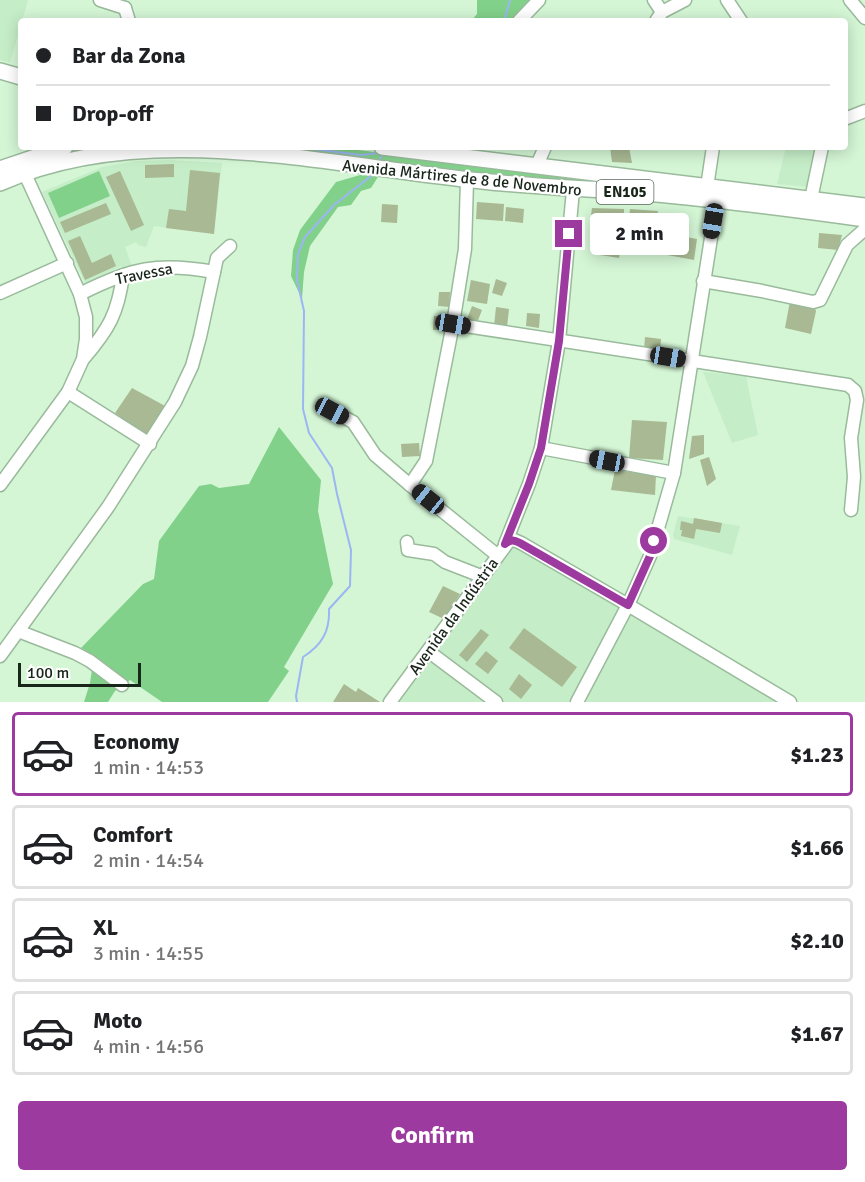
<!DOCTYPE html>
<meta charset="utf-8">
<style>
body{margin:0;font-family:Signika,sans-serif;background:#f6f6f6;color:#202124;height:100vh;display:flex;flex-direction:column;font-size:22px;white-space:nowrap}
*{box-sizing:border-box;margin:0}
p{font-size:20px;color:#757577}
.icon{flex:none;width:33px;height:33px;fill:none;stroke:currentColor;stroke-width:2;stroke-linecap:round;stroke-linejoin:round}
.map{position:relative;height:702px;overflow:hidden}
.sheet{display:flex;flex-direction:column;background:#fff;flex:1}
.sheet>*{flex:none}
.banner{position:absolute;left:18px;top:18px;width:830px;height:132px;border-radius:6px;box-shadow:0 3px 15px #0003;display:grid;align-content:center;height:132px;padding:0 18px;background:#fff}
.scale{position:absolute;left:18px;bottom:15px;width:123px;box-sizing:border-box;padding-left:6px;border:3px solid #19261a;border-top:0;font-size:16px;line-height:21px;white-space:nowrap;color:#19261a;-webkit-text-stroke:4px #fff;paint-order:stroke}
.end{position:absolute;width:27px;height:27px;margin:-14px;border:8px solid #9d3aa0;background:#fff;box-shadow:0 0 0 3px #fff}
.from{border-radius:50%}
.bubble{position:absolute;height:42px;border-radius:6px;background:#fff;box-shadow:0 3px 15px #0003;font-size:20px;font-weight:800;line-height:42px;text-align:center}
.car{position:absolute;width:18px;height:36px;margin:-18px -9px;border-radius:8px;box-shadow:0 0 4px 2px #0007;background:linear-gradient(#222 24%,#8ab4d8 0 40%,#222 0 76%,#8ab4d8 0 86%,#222 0)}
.banner b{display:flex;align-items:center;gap:21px;height:57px;font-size:22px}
.banner b+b{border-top:2px solid #e0e0e0}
.banner i{width:15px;height:15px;background:#202124}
ul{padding:10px 0 0;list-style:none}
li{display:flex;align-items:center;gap:18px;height:84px;margin:0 12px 9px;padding:0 6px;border:3px solid #e0e0e0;border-radius:6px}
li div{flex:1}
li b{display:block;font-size:22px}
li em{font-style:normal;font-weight:800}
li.current{border-color:#9d3aa0}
li>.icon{width:54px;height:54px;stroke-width:1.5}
.action{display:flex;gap:12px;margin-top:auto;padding:12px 18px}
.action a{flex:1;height:69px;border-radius:6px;background:#9d3aa0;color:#fff;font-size:24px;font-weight:800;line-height:69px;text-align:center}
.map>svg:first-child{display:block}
</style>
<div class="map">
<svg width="865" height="702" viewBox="0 0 865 702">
<rect width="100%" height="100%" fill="#d4f6d5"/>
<!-- built -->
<g fill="#c5edc7">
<polygon points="0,0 28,0 10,63 0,60"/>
<polygon points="786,147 818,147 808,187 777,184"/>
<polygon points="171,160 222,163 214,234 154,226 146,247 138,245 136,242 125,247 132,267 124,268 122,266 85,283 42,192 102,167 136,161"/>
<polygon points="703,372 746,376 758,435 732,443"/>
<polygon points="678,516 740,526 732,555 674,539 673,535"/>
<polygon points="509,541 790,702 390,702"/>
</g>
<!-- green -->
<g fill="#82d18a">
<polygon points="477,0 529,0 529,3 513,21 471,21 477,14"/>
<polygon points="257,147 333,147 682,189 572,184"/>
<polygon points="99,171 110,196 59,218 48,193"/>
<polygon points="360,175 378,177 371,188 361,191 351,205 338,207 310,246 304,272 302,299 291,276 293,250 300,230 336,182"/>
<polygon points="279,427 321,480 318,511 333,584 284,667 289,671 268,702 162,702 130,680 115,691 108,702 84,702 90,683 94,656 81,648 143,584 154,579 159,541 199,486 211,484 219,488 249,484"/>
</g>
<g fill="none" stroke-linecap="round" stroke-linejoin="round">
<!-- stream -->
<g stroke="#9cb6f3" stroke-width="2">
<polyline points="504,21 510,0"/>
<polyline points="296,147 361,155 380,153"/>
<polyline points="67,154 95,147"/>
<polyline points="378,163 383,153"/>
<path d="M297,702L296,696L303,657C322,645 330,631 329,609L350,586L351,550L337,494L332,468L309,433L303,409L304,311L297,280L298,254L305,237L334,205L371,176"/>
</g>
</g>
<!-- building -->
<g fill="#a8b993">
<polygon points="610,147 629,147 632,163 612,162"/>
<polygon points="174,164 174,177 145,178 145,165"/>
<polygon points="190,170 220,173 214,234 166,228 169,209 186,211"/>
<polygon points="120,171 144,225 131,231 106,177"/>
<polygon points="477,202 504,204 503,221 476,219"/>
<polygon points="106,203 111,214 65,233 60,222"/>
<polygon points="382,204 398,205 397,223 381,222"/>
<polygon points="506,207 524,209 523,223 505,221"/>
<polygon points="592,208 624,209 624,216 591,215"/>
<polygon points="630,209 658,211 655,231 697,239 694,260 651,252 655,231 628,228"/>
<polygon points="593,226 612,229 610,238 591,235"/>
<polygon points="613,229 624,231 622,243 612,242"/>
<polygon points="819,233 842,235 838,250 818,248"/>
<polygon points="80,236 92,263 111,254 116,266 85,280 68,241"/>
<polygon points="602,247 620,250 619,258 600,255"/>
<polygon points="496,279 507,283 502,296 492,293"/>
<polygon points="471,280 490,284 487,304 467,301"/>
<polygon points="439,292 450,292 449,307 438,306"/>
<polygon points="790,301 814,306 816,311 811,334 785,328"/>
<polygon points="472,306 482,310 477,323 467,319"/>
<polygon points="496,307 509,309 507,327 494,326"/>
<polygon points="527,313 540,314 539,328 526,326"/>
<polygon points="434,316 445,316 444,330 433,330"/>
<polygon points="645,337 661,339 660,351 644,349"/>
<polygon points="132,388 167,407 149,438 115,413"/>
<polygon points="632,420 667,422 663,460 629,458"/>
<polygon points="704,435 704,454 689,459 692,436"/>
<polygon points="419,443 420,456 402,457 401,444"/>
<polygon points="709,457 716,479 707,486 700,460"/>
<polygon points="615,470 656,475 655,495 611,490"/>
<polygon points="694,518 722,523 720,533 696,529 694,539 681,536 682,530 680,530 681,521 693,524"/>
<polygon points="443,586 460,594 444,619 429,612"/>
<polygon points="524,628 577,667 562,687 509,648"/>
<polygon points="481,629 489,635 467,662 459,655"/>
<polygon points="486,651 498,661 488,674 475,664"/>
<polygon points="519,674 532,685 521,699 509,689"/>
<polygon points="344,684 356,692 358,688 380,702 333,702"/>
</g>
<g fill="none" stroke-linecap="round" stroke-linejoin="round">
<defs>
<g id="minor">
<polyline points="100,0 125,8"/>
<polyline points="654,0 662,12"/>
<polyline points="727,0 741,21"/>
<polyline points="850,0 865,18"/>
<polyline points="125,8 129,21"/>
<polyline points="519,21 539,0"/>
<polyline points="656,21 662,12 685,0"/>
<polyline points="844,116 847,118 865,111"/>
<polyline points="537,165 545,147"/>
<polyline points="467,180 465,249 453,324 426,461 410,485 497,555"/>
<polyline points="707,187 713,147"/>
<polyline points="811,199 822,147"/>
<polyline points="703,281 762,291 813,302 820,300 847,245 865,229"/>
<polyline points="0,293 67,263"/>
<path d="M80,294C131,268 158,262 214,272L217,258L230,246"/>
<polyline points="453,324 848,385 855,391 857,400 851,438 854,477 851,510"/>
<path d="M84,358C109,329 118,313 123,275"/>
<polyline points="68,392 150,444"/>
<polyline points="332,411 353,422 375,455 410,485"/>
<polyline points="541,448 674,473"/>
<polyline points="0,485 68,392 83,359 86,339 86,317 80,294 25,174"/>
<polyline points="407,542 408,550 434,554 445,562 481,576"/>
<polyline points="505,544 529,484 541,448 559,341 573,190"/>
<polyline points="18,631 75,653 90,661 122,685"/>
<polyline points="428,651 496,702"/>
<polyline points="0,656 108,507 175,402 192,366 200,337 214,272"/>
<polyline points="390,702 509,541 514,540 521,543 628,605 650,556 674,473 717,200"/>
<polyline points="577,702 628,605 790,702"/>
</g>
<g id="major">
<polyline points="0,71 21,77"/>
<polyline points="382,147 865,206"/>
<polyline points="0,169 65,147"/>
<path d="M0,183C147,117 328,166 482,181C544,188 606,189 667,195C733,201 799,210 865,219"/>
</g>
</defs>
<!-- minor casing -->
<use href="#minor" stroke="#9aba9c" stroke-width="15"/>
<!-- major casing -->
<use href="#major" stroke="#9aba9c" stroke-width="18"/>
<!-- minor -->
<use href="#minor" stroke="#fff" stroke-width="12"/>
<!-- major -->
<use href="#major" stroke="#fff" stroke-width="15"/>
</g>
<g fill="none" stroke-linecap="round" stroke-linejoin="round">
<!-- route -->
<path stroke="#9d3aa0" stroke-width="8" d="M569,234L559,341L541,448L529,484L505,544C511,539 514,540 520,543L628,605L650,556L654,541"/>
</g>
<g text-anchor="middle" stroke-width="4.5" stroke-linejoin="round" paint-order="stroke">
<!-- shield labels -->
<rect fill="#fff" stroke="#5e675f" stroke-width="1.5" x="596.5" y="180" width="57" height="24" rx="4.5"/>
<g font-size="15" font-weight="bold" fill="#19261a">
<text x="625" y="197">EN105</text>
</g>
<!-- street labels -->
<g font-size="16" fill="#19261a" stroke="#fff">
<text transform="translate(462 177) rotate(6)" y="6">Avenida Mártires de 8 de Novembro</text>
<text transform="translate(144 273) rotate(-11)" y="6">Travessa</text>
<text transform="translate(453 616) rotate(-54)" y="6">Avenida da Indústria</text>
</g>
</g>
</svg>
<div class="scale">100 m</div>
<i class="end from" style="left:654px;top:541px"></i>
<i class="end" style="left:569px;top:234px"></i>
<div class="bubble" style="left:590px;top:213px;width:99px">2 min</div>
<i class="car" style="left:713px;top:221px;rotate:189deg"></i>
<i class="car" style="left:453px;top:324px;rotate:99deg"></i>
<i class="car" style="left:668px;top:357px;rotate:99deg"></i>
<i class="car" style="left:332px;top:411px;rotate:118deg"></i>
<i class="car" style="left:607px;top:461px;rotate:281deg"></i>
<i class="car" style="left:428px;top:499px;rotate:309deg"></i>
<div class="banner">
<b><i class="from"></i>Bar da Zona</b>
<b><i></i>Drop-off</b>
</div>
</div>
<section class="sheet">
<ul>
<li class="current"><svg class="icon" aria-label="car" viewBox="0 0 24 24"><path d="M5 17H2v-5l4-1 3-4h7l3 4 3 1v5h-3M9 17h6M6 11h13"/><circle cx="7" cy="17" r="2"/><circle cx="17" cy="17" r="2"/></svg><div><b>Economy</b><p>1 min · 14:53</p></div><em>$1.23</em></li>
<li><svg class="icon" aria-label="car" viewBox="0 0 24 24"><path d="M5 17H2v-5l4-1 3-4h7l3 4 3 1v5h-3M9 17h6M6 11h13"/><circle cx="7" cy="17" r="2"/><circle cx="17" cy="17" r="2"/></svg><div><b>Comfort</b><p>2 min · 14:54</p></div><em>$1.66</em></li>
<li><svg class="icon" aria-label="car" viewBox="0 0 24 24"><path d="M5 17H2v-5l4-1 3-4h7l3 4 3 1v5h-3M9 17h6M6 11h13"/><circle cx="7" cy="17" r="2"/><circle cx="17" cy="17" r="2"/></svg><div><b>XL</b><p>3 min · 14:55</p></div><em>$2.10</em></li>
<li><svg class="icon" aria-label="car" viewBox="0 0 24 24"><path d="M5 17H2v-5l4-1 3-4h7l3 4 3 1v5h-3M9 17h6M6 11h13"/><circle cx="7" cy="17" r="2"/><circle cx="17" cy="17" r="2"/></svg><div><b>Moto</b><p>4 min · 14:56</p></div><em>$1.67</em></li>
</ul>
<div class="action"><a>Confirm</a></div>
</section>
